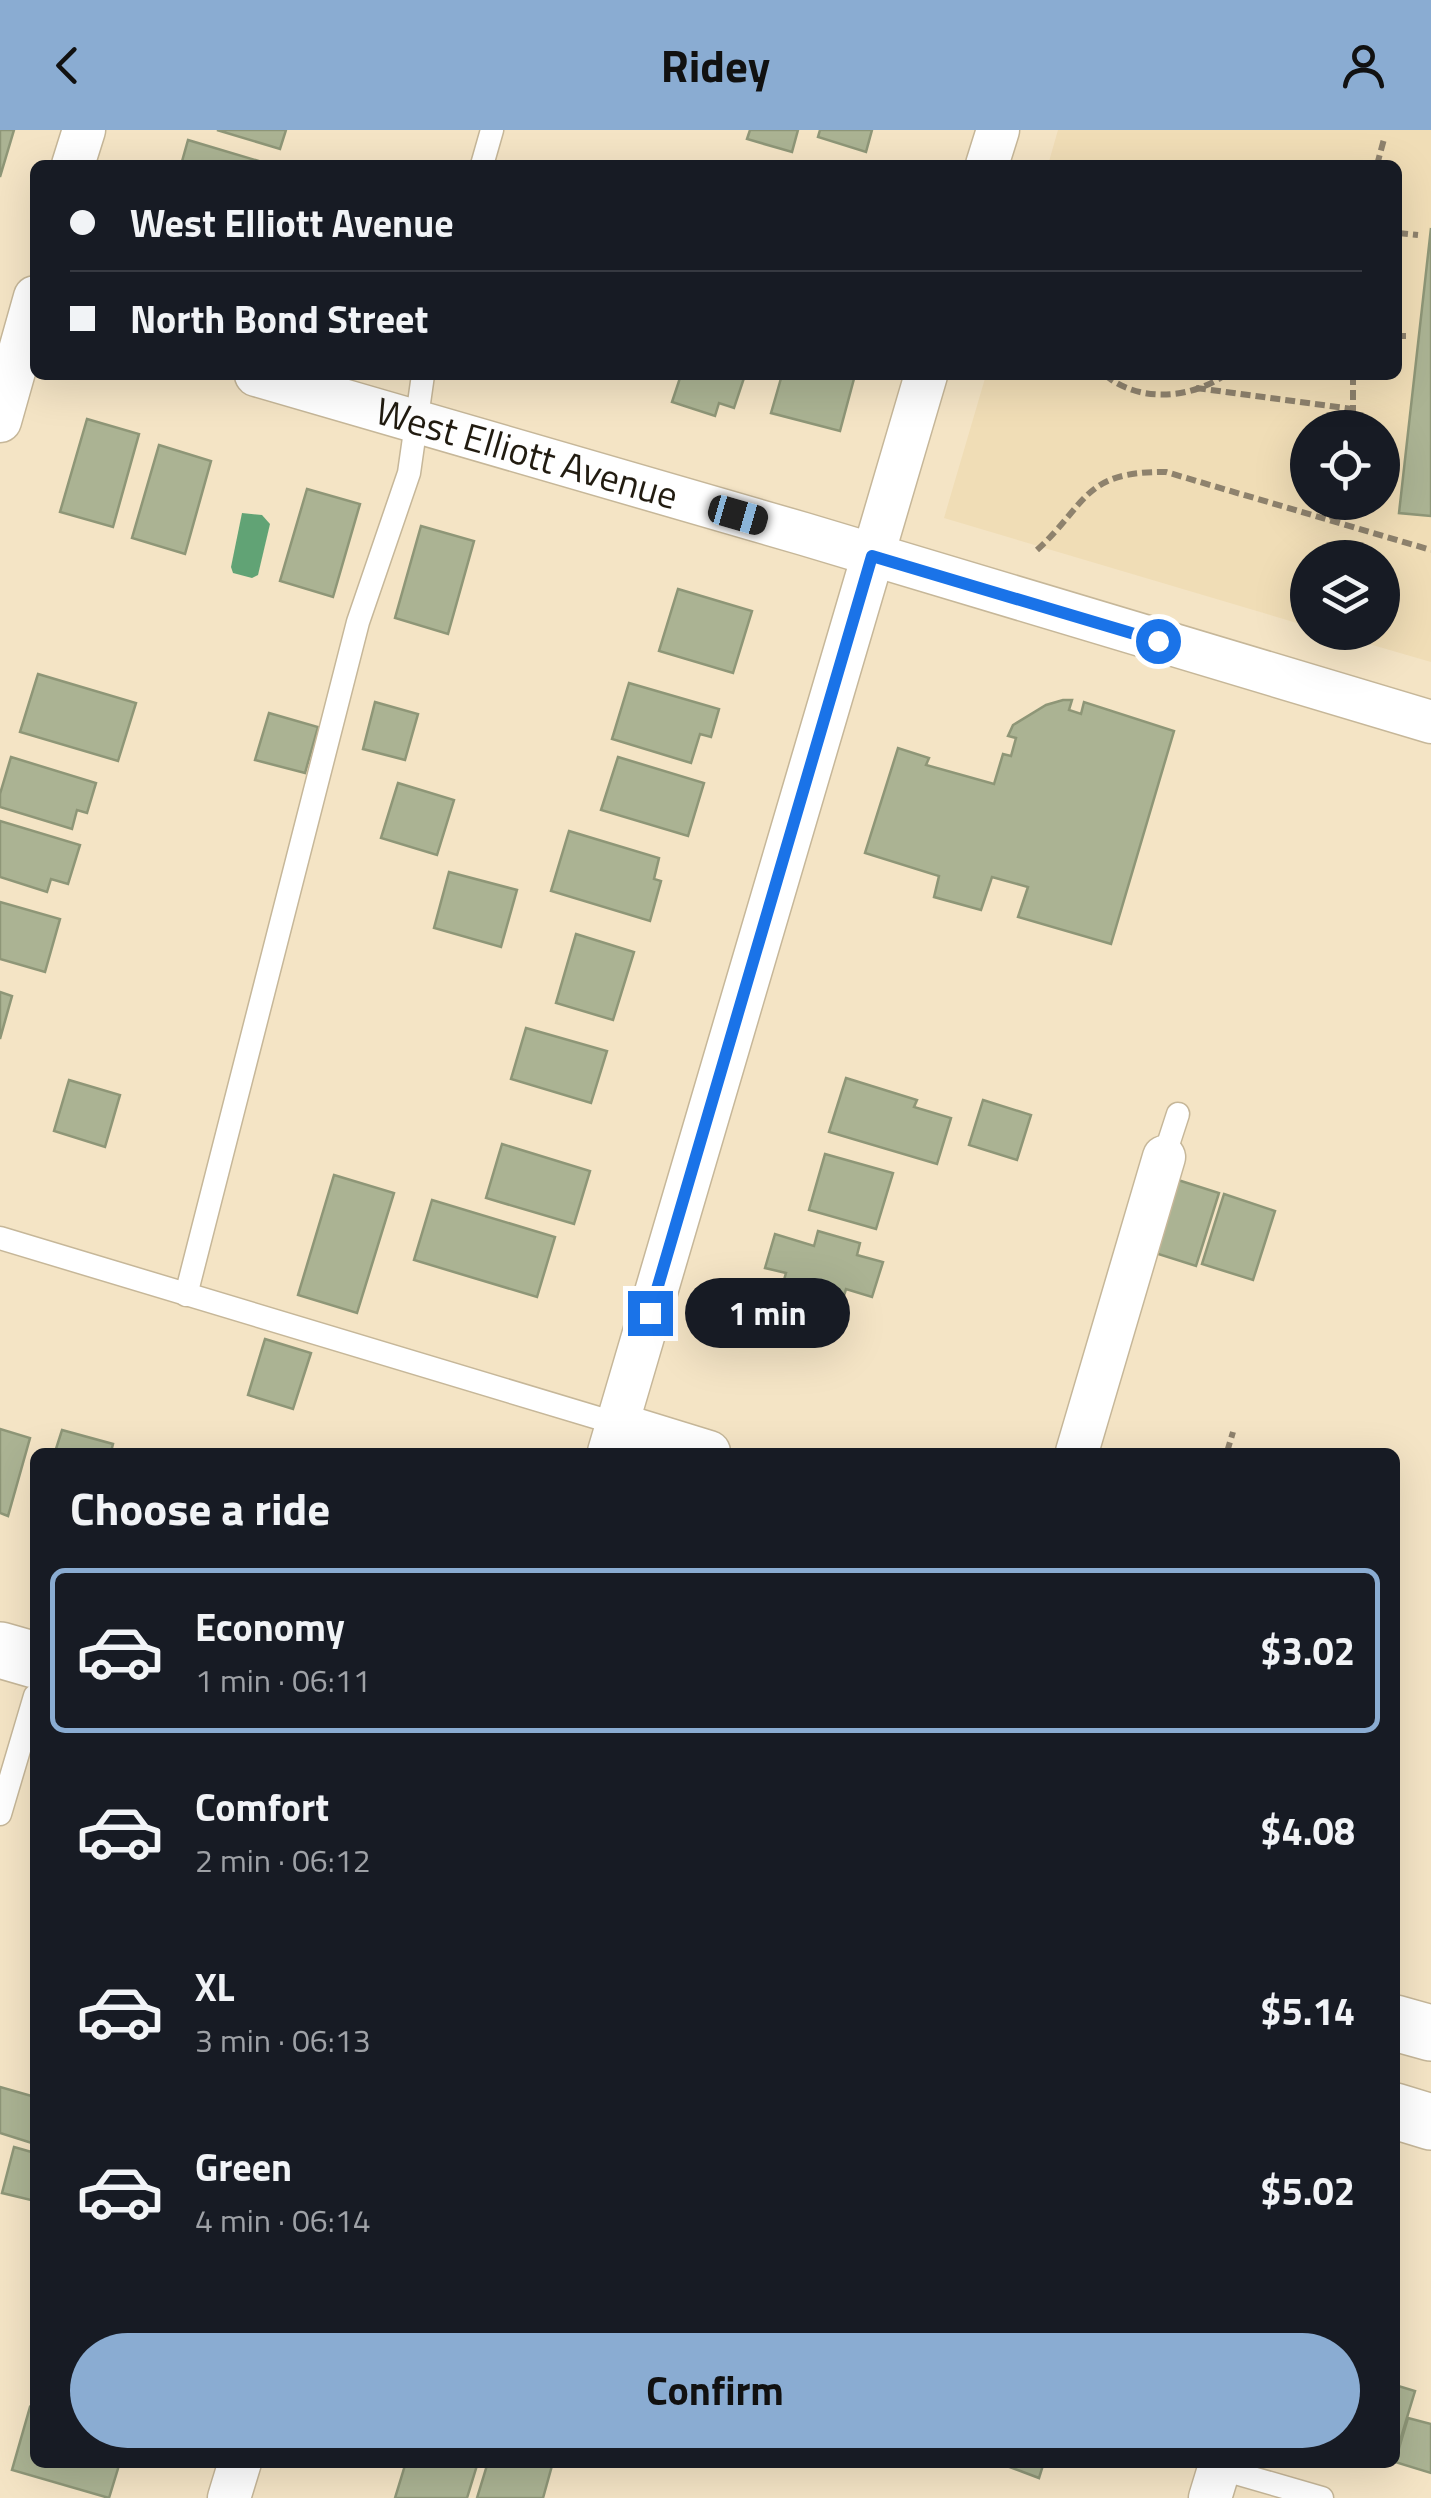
<!DOCTYPE html>
<meta charset="utf-8">
<style>
body{margin:0;font-family:"Titillium Web",sans-serif;background:#242831;color:#f1f3f6;height:100vh;display:flex;flex-direction:column;font-size:38px;white-space:nowrap}
*{box-sizing:border-box;margin:0}
p{font-size:32px;color:#9ea1a6}
.icon{flex:none;width:55px;height:55px;fill:none;stroke:currentColor;stroke-width:2;stroke-linecap:round;stroke-linejoin:round}
.map{position:relative;flex:1;overflow:hidden}
.side{position:absolute;left:30px;top:1318px;width:1370px;height:1020px;display:flex;flex-direction:column;background:#171b24;border-radius:15px;box-shadow:0 10px 40px #0002}
.side>*{flex:none}
.guide{position:absolute;left:30px;top:30px;width:1372px;height:220px;border-radius:15px;box-shadow:0 10px 40px #0002;display:grid;align-content:center;height:220px;padding:0 40px;background:#171b24}
.tools{position:absolute;left:1290px;top:280px;display:grid;gap:20px}
.tools a{display:grid;place-items:center;width:110px;height:110px;border-radius:50%;background:#171b24;box-shadow:0 10px 40px #0002;font-size:50px}
.end{position:absolute;width:45px;height:45px;margin:-22px;border:12px solid #1a73e8;background:#fff;box-shadow:0 0 0 5px #fff}
.from{border-radius:50%}
.bubble{position:absolute;height:70px;border-radius:35px;background:#171b24;box-shadow:0 10px 40px #0002;font-size:32px;font-weight:700;line-height:70px;text-align:center}
.car{position:absolute;width:30px;height:60px;margin:-30px -15px;border-radius:12px;box-shadow:0 0 8px 2px #0007;background:linear-gradient(#222 24%,#8ab4d8 0 40%,#222 0 76%,#8ab4d8 0 86%,#222 0)}
.guide b{display:flex;align-items:center;gap:35px;height:95px;font-size:38px}
.guide b+b{border-top:2px solid #363941}
.guide i{width:25px;height:25px;background:#f1f3f6}
ul{padding:0;list-style:none}
li{display:flex;align-items:center;gap:30px;height:165px;margin:0 20px 15px;padding:0 20px;border:5px solid transparent;border-radius:15px}
li div{flex:1}
li b{display:block;font-size:38px}
li em{font-style:normal;font-weight:700}
li.on{border-color:#8aacd2}
li>.icon{width:90px;height:90px;stroke-width:1.5}
h2{padding:0 40px;font-size:45px;line-height:120px}
.button{display:flex;gap:20px;margin-top:auto;padding:20px 40px}
.button a{flex:1;height:115px;border-radius:60px;background:#8aacd2;color:#111;font-size:40px;font-weight:700;line-height:115px;text-align:center}
header{display:flex;justify-content:space-between;align-items:center;height:130px;padding:0 40px;background:#8aacd2;color:#111;font-size:45px;font-weight:700}
.map>svg:first-child{display:block}
</style>
<header><svg class="icon" aria-label="back" viewBox="0 0 24 24"><path d="M15 5l-7 7 7 7"/></svg>Ridey<svg class="icon" aria-label="person" viewBox="0 0 24 24"><circle cx="12" cy="8" r="4"/><path d="M4 21q1-7 8-7t8 7"/></svg></header>
<div class="map">
<svg width="1431" height="2368" viewBox="0 0 1431 2368">
<rect width="100%" height="100%" fill="#f4e4c5"/>
<!-- built -->
<path fill="#f0ddb6" fill-rule="evenodd" d="M1058,0H1431V532L1331,503L1382,502V428H1308L1307,496L944,388L986,245H1398V35H1048ZM1308,298H1382V372H1308Z"/>
<!-- water -->
<polygon fill="#61a375" points="242,383 262,385 270,394 258,445 252,448 233,443 231,437"/>
<!-- building -->
<g fill="#abb393" stroke="#8e9677" stroke-width="2.5">
<polygon points="0,0 14,0 0,47"/>
<polygon points="217,0 286,0 280,19"/>
<polygon points="750,0 798,0 792,22 747,9"/>
<polygon points="820,0 872,0 866,22 818,7"/>
<polygon points="188,10 272,35 181,35"/>
<polygon points="1431,98 1431,386 1399,383"/>
<polygon points="681,245 745,245 734,278 719,273 715,286 672,272"/>
<polygon points="782,245 855,245 840,301 771,283"/>
<polygon points="87,289 139,304 113,397 60,382"/>
<polygon points="159,315 211,331 185,424 132,408"/>
<polygon points="307,359 360,374 333,467 280,451"/>
<polygon points="421,396 474,411 448,504 395,488"/>
<polygon points="678,459 752,481 733,543 659,521"/>
<polygon points="38,544 136,573 118,631 20,602"/>
<polygon points="629,553 719,579 711,607 700,604 691,633 612,609"/>
<polygon points="1063,570 1072,570 1069,580 1081,584 1084,572 1174,601 1111,814 1018,787 1028,757 992,747 981,780 934,767 939,746 865,723 898,618 929,628 926,635 994,654 1003,624 1011,626 1016,608 1008,606 1013,595 1046,575"/>
<polygon points="375,572 418,584 405,630 363,619"/>
<polygon points="269,583 318,597 305,643 255,630"/>
<polygon points="11,627 96,653 87,683 77,680 72,699 0,677 0,664"/>
<polygon points="618,627 704,653 688,706 601,680"/>
<polygon points="398,653 454,670 437,725 381,708"/>
<polygon points="0,691 80,715 68,754 51,749 47,762 0,747"/>
<polygon points="569,701 659,728 654,749 661,751 650,791 551,761"/>
<polygon points="449,742 517,760 501,817 434,798"/>
<polygon points="0,772 60,789 45,842 0,829"/>
<polygon points="576,804 634,822 613,890 556,873"/>
<polygon points="0,862 12,866 0,909"/>
<polygon points="526,898 607,921 591,973 511,949"/>
<polygon points="846,948 917,970 914,977 951,988 937,1034 829,1002"/>
<polygon points="69,950 120,965 105,1017 54,1001"/>
<polygon points="983,970 1031,985 1017,1030 969,1015"/>
<polygon points="502,1014 590,1041 574,1094 486,1068"/>
<polygon points="825,1024 893,1043 876,1099 809,1080"/>
<polygon points="334,1045 394,1063 357,1183 298,1165"/>
<polygon points="1178,1050 1219,1063 1196,1136 1155,1123"/>
<polygon points="1224,1064 1275,1081 1253,1150 1202,1134"/>
<polygon points="432,1070 555,1107 537,1167 414,1130"/>
<polygon points="818,1101 860,1113 857,1125 883,1132 872,1167 846,1159 840,1178 781,1160 786,1143 765,1138 775,1104 814,1116"/>
<polygon points="265,1209 311,1223 293,1279 248,1265"/>
<polygon points="0,1299 30,1308 8,1386 0,1383"/>
<polygon points="62,1300 113,1314 111,1322 55,1322"/>
<polygon points="0,1957 35,1967 35,2014 0,2003"/>
<polygon points="14,2017 35,2023 35,2071 2,2063"/>
<polygon points="1395,2255 1415,2261 1395,2327"/>
<polygon points="30,2277 35,2279 35,2332 120,2332 109,2368 12,2340"/>
<polygon points="1408,2288 1431,2294 1431,2343 1395,2332"/>
<polygon points="406,2332 478,2332 467,2368 395,2368"/>
<polygon points="488,2332 553,2332 543,2368 477,2368"/>
<polygon points="996,2332 1044,2332 1039,2348"/>
</g>
<g fill="none" stroke-linecap="round" stroke-linejoin="round">
<defs>
<g id="service">
<polyline points="482,35 492,0"/>
<polyline points="1164,1027 1178,984"/>
<polyline points="0,1108 618,1294"/>
<polyline points="186,1165 358,492 409,343 423,245"/>
<polyline points="0,1684 35,1566"/>
<polyline points="1211,2336 1322,2368"/>
</g>
<g id="minor">
<polyline points="73,35 84,0"/>
<polyline points="987,35 998,0"/>
<path id="s1" d="M256,245L804,404L1431,592"/>
<polyline points="0,291 35,167"/>
<polyline points="618,1294 709,1322"/>
<polyline points="609,1322 926,245"/>
<polyline points="1077,1322 1164,1027"/>
<polyline points="229,2368 240,2332"/>
<polyline points="1210,2368 1221,2332"/>
</g>
<g id="secondary">
<polyline points="0,1520 35,1530"/>
<polyline points="1395,1893 1431,1903"/>
<polyline points="1395,1981 1431,1992"/>
</g>
</defs>
<!-- service casing -->
<use href="#service" stroke="#c6b799" stroke-width="25"/>
<!-- minor casing -->
<use href="#minor" stroke="#c6b799" stroke-width="45"/>
<!-- secondary casing -->
<use href="#secondary" stroke="#c6b799" stroke-width="58"/>
<!-- path -->
<g stroke="#8e826d" stroke-width="6" stroke-dasharray="10 5" stroke-linecap="butt">
<polyline points="1377,35 1384,9"/>
<polyline points="1398,103 1418,105"/>
<polyline points="1398,206 1406,206"/>
<path d="M1105,245C1139,273 1190,269 1225,245"/>
<polyline points="1353,245 1353,298"/>
<polyline points="1196,258 1352,279"/>
<polyline points="1332,390 1336,372"/>
<path d="M1037,420C1088,373 1083,341 1166,342L1431,420"/>
<polyline points="1227,1322 1233,1302"/>
</g>
<!-- service -->
<use href="#service" stroke="#fff" stroke-width="22"/>
<!-- minor -->
<use href="#minor" stroke="#fff" stroke-width="42"/>
<!-- secondary -->
<use href="#secondary" stroke="#fff" stroke-width="55"/>
</g>
<g fill="none" stroke-linecap="round" stroke-linejoin="round">
<!-- route -->
<polyline stroke="#1a73e8" stroke-width="12" points="650,1183 872,426 1158,511"/>
</g>
<g text-anchor="middle" stroke-width="8" stroke-linejoin="round" paint-order="stroke">
<!-- street labels -->
<g font-size="38" fill="#211b10" stroke="#fff2d9">
<text dy="13" stroke="none"><textPath href="#s1" startOffset="282">West Elliott Avenue</textPath></text>
</g>
</g>
</svg>
<div class="tools">
<a><svg class="icon" aria-label="locate" viewBox="0 0 24 24"><circle cx="12" cy="12" r="6"/><path d="M12 2v4M12 18v4M2 12h4M18 12h4"/></svg></a>
<a><svg class="icon" aria-label="layers" viewBox="0 0 24 24"><path d="M12 4l9 5-9 5-9-5zM3 14l9 5 9-5"/></svg></a>
</div>
<i class="end from" style="left:1158px;top:511px"></i>
<i class="end" style="left:650px;top:1183px"></i>
<div class="bubble" style="left:685px;top:1148px;width:165px">1 min</div>
<i class="car" style="left:738px;top:385px;rotate:106deg"></i>
<div class="guide">
<b><i class="from"></i>West Elliott Avenue</b>
<b><i></i>North Bond Street</b>
</div>
<section class="side">
<h2>Choose a ride</h2>
<ul>
<li class="on"><svg class="icon" aria-label="car" viewBox="0 0 24 24"><path d="M5 17H2v-5l4-1 3-4h7l3 4 3 1v5h-3M9 17h6M6 11h13"/><circle cx="7" cy="17" r="2"/><circle cx="17" cy="17" r="2"/></svg><div><b>Economy</b><p>1 min · 06:11</p></div><em>$3.02</em></li>
<li><svg class="icon" aria-label="car" viewBox="0 0 24 24"><path d="M5 17H2v-5l4-1 3-4h7l3 4 3 1v5h-3M9 17h6M6 11h13"/><circle cx="7" cy="17" r="2"/><circle cx="17" cy="17" r="2"/></svg><div><b>Comfort</b><p>2 min · 06:12</p></div><em>$4.08</em></li>
<li><svg class="icon" aria-label="car" viewBox="0 0 24 24"><path d="M5 17H2v-5l4-1 3-4h7l3 4 3 1v5h-3M9 17h6M6 11h13"/><circle cx="7" cy="17" r="2"/><circle cx="17" cy="17" r="2"/></svg><div><b>XL</b><p>3 min · 06:13</p></div><em>$5.14</em></li>
<li><svg class="icon" aria-label="car" viewBox="0 0 24 24"><path d="M5 17H2v-5l4-1 3-4h7l3 4 3 1v5h-3M9 17h6M6 11h13"/><circle cx="7" cy="17" r="2"/><circle cx="17" cy="17" r="2"/></svg><div><b>Green</b><p>4 min · 06:14</p></div><em>$5.02</em></li>
</ul>
<div class="button"><a>Confirm</a></div>
</section>
</div>
